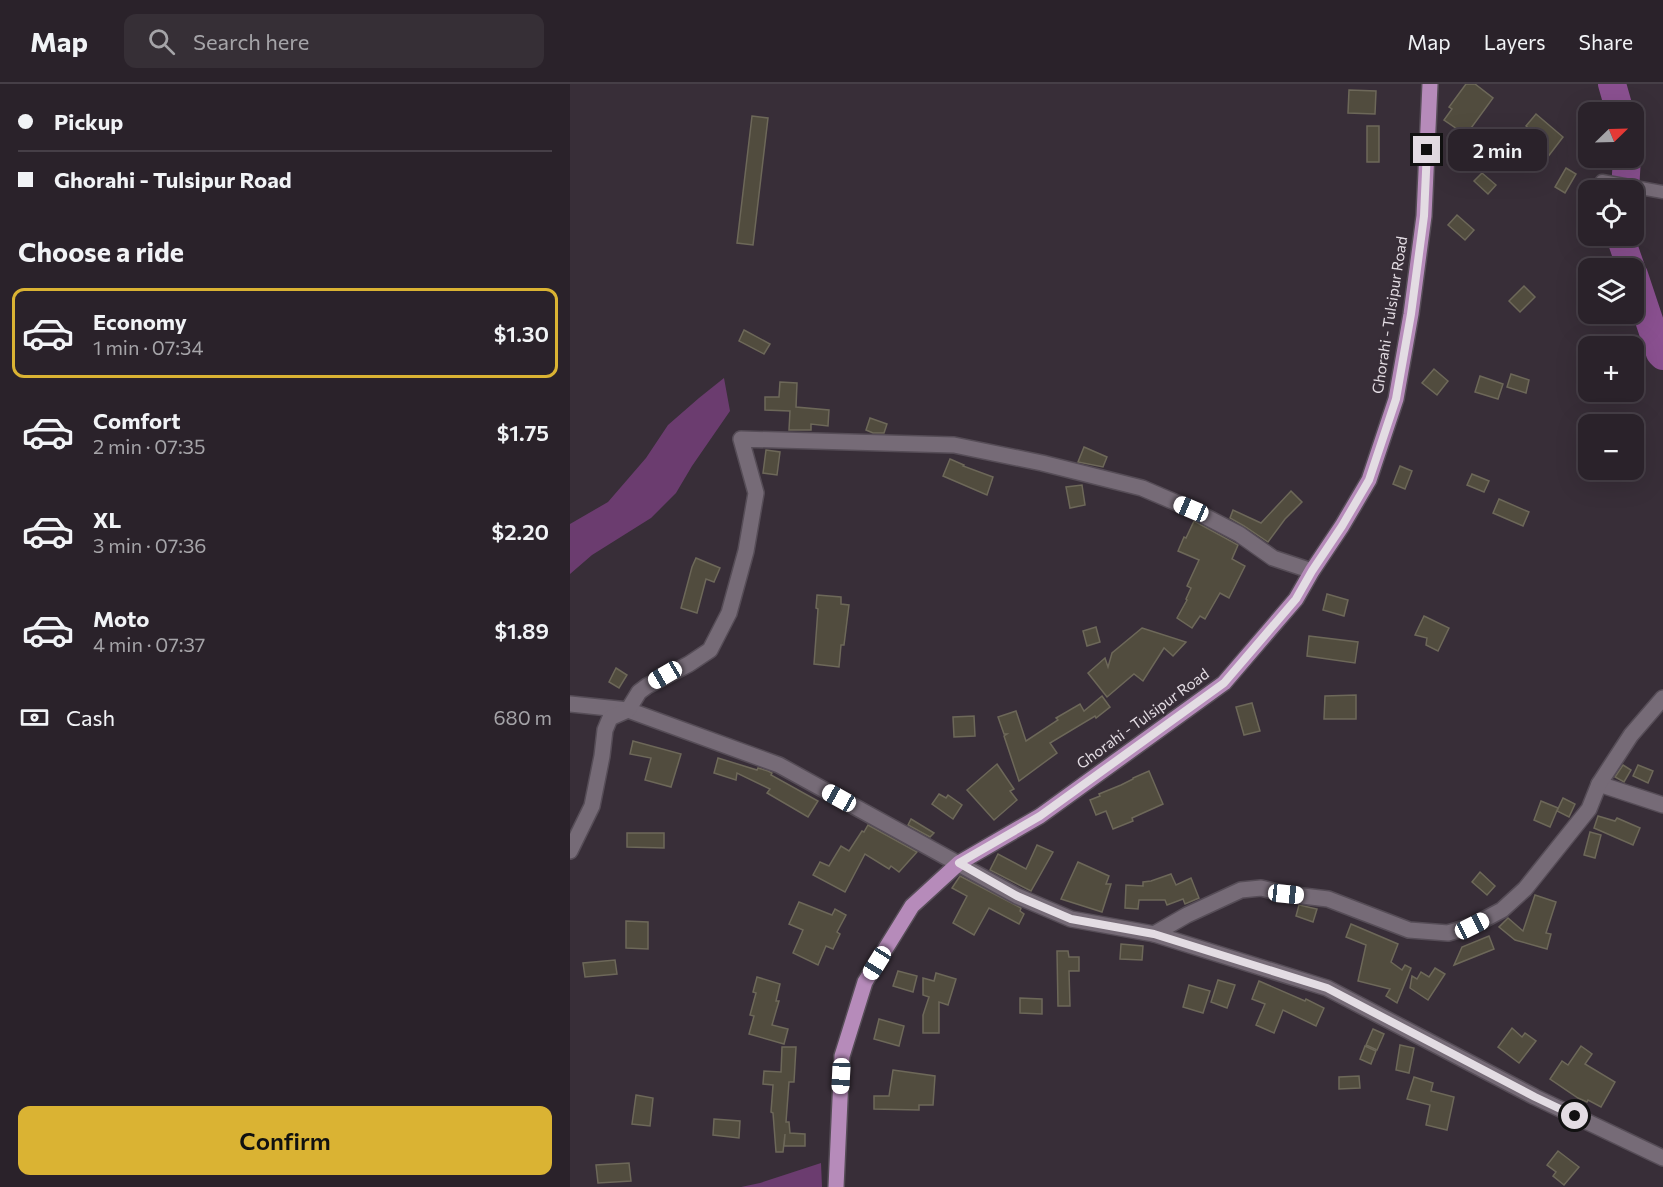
<!DOCTYPE html>
<meta charset="utf-8">
<style>
body{margin:0;font-family:Commissioner,sans-serif;background:#362f36;color:#f1f3f6;height:100vh;display:flex;flex-direction:column;font-size:22px;white-space:nowrap}
*{box-sizing:border-box;margin:0}
p{font-size:20px;color:#a5a4a8}
.icon{flex:none;width:33px;height:33px;fill:none;stroke:currentColor;stroke-width:2;stroke-linecap:round;stroke-linejoin:round}
.map{position:relative;flex:1;overflow:hidden}
.panel{display:flex;flex-direction:column;background:#2a222a;width:570px}
.panel>*{flex:none}
.hud{display:grid;align-content:center;height:132px;padding:0 18px;background:#2a222a}
.needle{width:39px;rotate:67deg}
.fabs{position:absolute;left:1008px;top:18px;display:grid;gap:12px}
.fabs a{display:grid;place-items:center;width:66px;height:66px;border-radius:12px;background:#2a222a;box-shadow:0 6px 24px #0002,0 0 0 2px #463f47;font-size:30px}
.end{position:absolute;width:27px;height:27px;margin:-14px;border:8px solid #e3dce3;background:#111;box-shadow:0 0 0 3px #111}
.from{border-radius:50%}
.bubble{position:absolute;height:42px;border-radius:12px;background:#2a222a;box-shadow:0 6px 24px #0002,0 0 0 2px #463f47;font-size:20px;font-weight:600;line-height:42px;text-align:center}
.car{position:absolute;width:18px;height:36px;margin:-18px -9px;border-radius:8px;box-shadow:0 0 4px 2px #0007;background:linear-gradient(#fff 24%,#345 0 40%,#fff 0 76%,#345 0 86%,#fff 0)}
.hud b{display:flex;align-items:center;gap:21px;height:57px;font-size:22px}
.hud b+b{border-top:2px solid #463f47}
.hud i{width:15px;height:15px;background:#f1f3f6}
ul{padding:0;list-style:none}
li{display:flex;align-items:center;gap:18px;height:90px;margin:0 12px 9px;padding:0 6px;border:3px solid transparent;border-radius:12px}
li div{flex:1}
li b{display:block;font-size:22px}
li em{font-style:normal;font-weight:600}
li.current{border-color:#dab333}
li>.icon{width:54px;height:54px;stroke-width:1.5}
h2{padding:0 18px;font-size:27px;line-height:72px}
.pay{display:flex;align-items:center;gap:15px;height:66px;padding:0 18px;font-size:22px}
.pay p{margin-inline-start:auto}
.action{display:flex;gap:12px;margin-top:auto;padding:12px 18px}
.action a{flex:1;height:69px;border-radius:12px;background:#dab333;color:#111;font-size:24px;font-weight:600;line-height:69px;text-align:center}
header{display:flex;align-items:center;gap:36px;box-sizing:border-box;height:84px;padding:0 30px;background:#2a222a;border-bottom:2px solid #463f47}
header strong{font-size:28px}
nav{display:flex;gap:33px;margin-inline-start:auto;font-size:21px}
.search{width:420px;height:54px;background:#362f36;display:flex;align-items:center;gap:15px;box-sizing:border-box;padding:0 21px;border-radius:12px;color:#a5a4a8;font-size:22px}
main{display:flex;flex:1;min-height:0}
.map>svg:first-child{display:block}
</style>
<header>
<strong>Map</strong>
<div class="search"><svg class="icon" aria-label="search" viewBox="0 0 24 24"><circle cx="10" cy="10" r="6"/><path d="M15 15l6 6"/></svg>Search here</div>
<nav><a>Map</a><a>Layers</a><a>Share</a></nav>
</header>
<main>
<section class="panel">
<div class="hud">
<b><i class="from"></i>Pickup</b>
<b><i></i>Ghorahi - Tulsipur Road</b>
</div>
<h2>Choose a ride</h2>
<ul>
<li class="current"><svg class="icon" aria-label="car" viewBox="0 0 24 24"><path d="M5 17H2v-5l4-1 3-4h7l3 4 3 1v5h-3M9 17h6M6 11h13"/><circle cx="7" cy="17" r="2"/><circle cx="17" cy="17" r="2"/></svg><div><b>Economy</b><p>1 min · 07:34</p></div><em>$1.30</em></li>
<li><svg class="icon" aria-label="car" viewBox="0 0 24 24"><path d="M5 17H2v-5l4-1 3-4h7l3 4 3 1v5h-3M9 17h6M6 11h13"/><circle cx="7" cy="17" r="2"/><circle cx="17" cy="17" r="2"/></svg><div><b>Comfort</b><p>2 min · 07:35</p></div><em>$1.75</em></li>
<li><svg class="icon" aria-label="car" viewBox="0 0 24 24"><path d="M5 17H2v-5l4-1 3-4h7l3 4 3 1v5h-3M9 17h6M6 11h13"/><circle cx="7" cy="17" r="2"/><circle cx="17" cy="17" r="2"/></svg><div><b>XL</b><p>3 min · 07:36</p></div><em>$2.20</em></li>
<li><svg class="icon" aria-label="car" viewBox="0 0 24 24"><path d="M5 17H2v-5l4-1 3-4h7l3 4 3 1v5h-3M9 17h6M6 11h13"/><circle cx="7" cy="17" r="2"/><circle cx="17" cy="17" r="2"/></svg><div><b>Moto</b><p>4 min · 07:37</p></div><em>$1.89</em></li>
</ul>
<div class="pay"><svg class="icon" aria-label="cash" viewBox="0 0 24 24"><path d="M3 7h18v10H3z"/><circle cx="12" cy="12" r="2"/></svg>Cash<p>680 m</p></div>
<div class="action"><a>Confirm</a></div>
</section>
<div class="map">
<svg width="1093" height="1103" viewBox="0 0 1093 1103">
<rect width="100%" height="100%" fill="#382e38"/>
<!-- green -->
<g fill="#6b3c6f">
<polygon points="154,294 160,327 122,382 106,409 81,434 22,471 0,490 0,440 38,418 76,374 98,341 129,314"/>
<polygon points="251,1079 252,1103 171,1103 190,1099"/>
</g>
<g fill="none" stroke-linecap="round" stroke-linejoin="round">
<!-- river -->
<g stroke="#8a5090" stroke-width="28">
<polyline points="1042,0 1050,28"/>
<polyline points="1055,106 1057,74"/>
<polyline points="1052,152 1052,158 1061,184"/>
<polyline points="1064,191 1090,269 1093,272"/>
</g>
</g>
<!-- building -->
<g fill="#514c3e" stroke="#6d6859" stroke-width="1.5">
<polygon points="896,0 905,0 923,14 896,51 874,36 882,25 879,23"/>
<polygon points="779,6 806,7 805,30 778,29"/>
<polygon points="966,30 993,53 977,74 960,61 968,52 956,42"/>
<polygon points="182,32 198,34 183,161 167,159"/>
<rect x="797" y="42" width="12" height="36"/>
<polygon points="996,84 1006,90 995,109 985,103"/>
<polygon points="912,89 926,101 918,110 904,97"/>
<polygon points="887,131 904,146 895,156 878,141"/>
<polygon points="954,202 965,213 950,228 939,217"/>
<polygon points="174,246 200,260 194,270 169,257"/>
<polygon points="864,285 878,297 867,311 852,299"/>
<polygon points="941,290 959,296 956,309 937,303"/>
<polygon points="910,292 933,300 928,315 905,308"/>
<polygon points="210,298 227,299 226,323 259,326 258,342 241,340 241,346 219,346 220,327 195,326 195,313 209,313"/>
<polygon points="300,334 317,340 314,349 303,349 296,346"/>
<polygon points="514,363 537,373 533,383 508,378"/>
<polygon points="196,366 210,368 207,391 193,389"/>
<polygon points="380,375 394,381 393,382 423,393 417,411 373,392"/>
<polygon points="830,382 842,387 835,405 823,400"/>
<polygon points="902,390 919,397 914,408 897,401"/>
<polygon points="512,401 515,421 500,424 496,403"/>
<polygon points="721,407 732,418 715,435 698,458 674,442 660,434 663,426 691,439"/>
<polygon points="929,415 959,428 953,442 923,429"/>
<polygon points="624,437 668,461 662,475 675,482 659,514 650,509 635,535 630,532 622,544 607,534 617,516 616,515 621,504 617,502 629,476 608,467 614,453 616,454"/>
<polygon points="126,474 150,484 144,498 136,495 127,529 111,524 122,483"/>
<polygon points="757,510 778,516 774,532 753,526"/>
<polygon points="247,511 271,513 271,520 279,521 274,561 271,561 269,583 244,580 248,525 246,524"/>
<polygon points="854,532 879,544 868,567 856,561 857,554 845,551"/>
<polygon points="526,543 530,558 517,562 513,547"/>
<polygon points="572,544 616,558 603,572 594,564 573,597 564,590 537,613 518,589 535,574 538,583 542,569"/>
<polygon points="739,552 788,558 785,579 737,572"/>
<polygon points="46,584 57,591 49,604 39,598"/>
<polygon points="786,611 786,635 754,635 755,612"/>
<polygon points="532,612 540,623 526,634 525,632 480,659 487,669 449,697 434,652 437,650 434,650 428,633 446,627 456,657 488,636 486,634 510,620 514,627"/>
<polygon points="682,619 690,647 674,651 666,623"/>
<polygon points="404,632 405,652 384,653 383,633"/>
<polygon points="63,657 111,670 101,703 75,696 81,674 60,670"/>
<polygon points="148,674 187,686 188,684 198,687 202,689 201,691 248,717 238,733 197,709 200,705 167,689 166,696 144,689"/>
<polygon points="427,680 444,705 440,707 447,716 424,736 397,706"/>
<polygon points="1053,681 1061,686 1054,698 1045,693"/>
<polygon points="1068,681 1083,687 1078,699 1063,692"/>
<polygon points="579,687 593,720 562,734 563,737 543,745 536,727 526,731 520,716 530,712 529,710 551,701 563,695 563,694"/>
<polygon points="369,710 376,714 378,711 392,721 383,735 362,720"/>
<polygon points="993,714 1005,720 999,733 987,727"/>
<polygon points="971,717 988,724 980,743 964,736"/>
<polygon points="1028,732 1045,737 1047,734 1070,744 1063,761 1024,744"/>
<polygon points="341,735 364,749 360,753 338,741"/>
<polygon points="298,741 347,768 329,788 321,782 319,785 295,770 275,808 243,791 250,778 259,782 271,762 279,767 292,747 294,748"/>
<polygon points="1020,748 1031,751 1025,774 1014,771"/>
<polygon points="57,749 94,749 94,764 57,763"/>
<polygon points="467,761 483,768 461,807 420,786 428,770 456,785"/>
<polygon points="508,778 539,792 536,800 541,800 532,828 491,815"/>
<polygon points="910,788 925,802 917,811 902,798"/>
<polygon points="601,790 606,801 621,794 629,814 615,820 613,815 597,821 595,816 569,816 568,825 555,824 556,801 573,802 573,798 581,797"/>
<polygon points="390,792 451,824 450,827 454,830 449,840 419,824 404,851 383,839 397,812 382,804"/>
<polygon points="965,811 986,818 976,849 981,850 977,865 945,856 929,843 938,834 953,847"/>
<polygon points="229,818 262,831 265,825 276,831 267,848 270,850 263,865 256,862 248,881 223,869 233,846 219,840"/>
<polygon points="729,821 747,825 743,838 726,832"/>
<polygon points="56,837 78,838 78,865 56,864"/>
<polygon points="781,840 828,860 821,878 832,886 835,881 841,884 827,919 816,912 820,905 788,897 796,861 776,853"/>
<polygon points="919,852 924,865 884,881 892,863"/>
<polygon points="551,860 573,862 572,876 550,875"/>
<polygon points="487,867 498,867 499,873 509,873 509,887 499,887 500,922 488,922"/>
<polygon points="45,876 47,890 15,893 13,879"/>
<polygon points="865,884 875,890 858,916 840,904 842,892 847,895 851,888 859,893"/>
<polygon points="328,887 347,892 343,908 323,902"/>
<polygon points="366,889 386,895 378,921 369,918 369,949 353,949 353,931 359,913 353,911 353,894 364,897"/>
<polygon points="187,893 210,900 206,917 209,917 202,941 218,945 214,960 179,950 184,932 180,931 186,909 183,908"/>
<polygon points="648,896 665,901 657,924 641,918"/>
<polygon points="689,897 735,917 736,915 754,924 746,942 713,926 704,949 686,941 695,920 682,915"/>
<polygon points="619,901 640,907 633,929 613,923"/>
<polygon points="450,914 472,915 472,930 450,929"/>
<polygon points="309,935 334,942 329,962 304,955"/>
<polygon points="942,944 952,953 955,949 966,957 949,979 928,963"/>
<polygon points="803,945 814,950 807,966 796,961"/>
<polygon points="830,961 844,964 839,989 826,986"/>
<polygon points="795,962 806,967 801,980 790,975"/>
<polygon points="1011,962 1022,970 1015,980 1045,998 1031,1023 1018,1016 1017,1018 1008,1014 980,995 992,977 998,981"/>
<polygon points="212,963 226,963 224,998 219,998 216,1038 219,1038 220,1049 235,1050 235,1062 214,1062 215,1050 213,1068 206,1068 203,1029 201,1028 203,1001 193,1000 194,987 211,988"/>
<polygon points="323,986 365,992 363,1021 349,1021 349,1026 304,1025 304,1012 319,1012"/>
<polygon points="789,992 790,1004 769,1005 769,993"/>
<polygon points="844,993 863,999 861,1007 884,1013 877,1046 856,1041 860,1021 837,1015"/>
<polygon points="66,1011 83,1014 80,1042 62,1040"/>
<polygon points="144,1035 170,1037 169,1054 143,1051"/>
<polygon points="988,1067 1009,1083 994,1101 983,1092 986,1088 977,1081"/>
<polygon points="59,1079 61,1097 28,1099 26,1081"/>
</g>
<g fill="none" stroke-linecap="round" stroke-linejoin="round">
<defs>
<polyline id="pedestrian" points="1032,97 1093,108"/>
<g id="minor">
<polyline points="0,620 58,626 209,681 447,812 501,835 584,850 757,904 965,1013 1093,1074"/>
<polyline points="1029,700 1093,721"/>
<polyline points="0,767 22,722 32,672 35,646 40,634 58,626 69,608 77,602 119,580 140,566 159,529 176,467 186,409 171,355 384,361 472,379 572,404 621,425 669,450 703,474 742,487"/>
<polyline points="584,850 617,831 671,806 691,804 716,810 758,815 839,846 878,849 902,842 932,826 955,805 1019,725 1029,700 1061,651 1093,614"/>
</g>
<polyline id="primary" points="266,1103 272,972 295,898 342,822 389,779 470,732 654,599 726,515 742,487 772,442 799,396 826,315 841,230 854,132 860,0"/>
</defs>
<!-- pedestrian casing -->
<use href="#pedestrian" stroke="#564d57" stroke-width="15"/>
<!-- minor casing -->
<use href="#minor" stroke="#564d57" stroke-width="18"/>
<!-- primary casing -->
<use href="#primary" stroke="#564d57" stroke-width="18"/>
<!-- pedestrian -->
<use href="#pedestrian" stroke="#766b77" stroke-width="12"/>
<!-- minor -->
<use href="#minor" stroke="#766b77" stroke-width="15"/>
<!-- primary -->
<use href="#primary" stroke="#b68bba" stroke-width="15"/>
</g>
<g fill="none" stroke-linecap="round" stroke-linejoin="round">
<!-- route -->
<polyline stroke="#e3dce3" stroke-width="8" points="857,66 854,132 841,230 826,315 799,396 772,442 742,487 726,515 654,599 470,732 389,779 447,812 501,835 584,850 757,904 965,1013 1005,1032"/>
</g>
<g text-anchor="middle" stroke-width="4.5" stroke-linejoin="round" paint-order="stroke">
<!-- street labels -->
<g font-size="15" fill="#e3dce3" stroke="#382e38">
<text transform="translate(820 231) rotate(-81)" y="5">Ghorahi - Tulsipur Road</text>
<text transform="translate(573 635) rotate(-36)" y="5">Ghorahi - Tulsipur Road</text>
</g>
</g>
</svg>
<div class="fabs">
<a><svg class="needle" viewBox="-14 -14 28 28"><path d="M0-13l5 13h-10z" fill="#e53935"/><path d="M0 13l5-13h-10z" fill="#a5a4a8"/></svg></a>
<a><svg class="icon" aria-label="locate" viewBox="0 0 24 24"><circle cx="12" cy="12" r="6"/><path d="M12 2v4M12 18v4M2 12h4M18 12h4"/></svg></a>
<a><svg class="icon" aria-label="layers" viewBox="0 0 24 24"><path d="M12 4l9 5-9 5-9-5zM3 14l9 5 9-5"/></svg></a>
<a>+</a>
<a>−</a>
</div>
<i class="end from" style="left:1005px;top:1032px"></i>
<i class="end" style="left:857px;top:66px"></i>
<div class="bubble" style="left:878px;top:45px;width:99px">2 min</div>
<i class="car" style="left:621px;top:425px;rotate:293deg"></i>
<i class="car" style="left:95px;top:591px;rotate:240deg"></i>
<i class="car" style="left:269px;top:714px;rotate:299deg"></i>
<i class="car" style="left:716px;top:810px;rotate:96deg"></i>
<i class="car" style="left:902px;top:842px;rotate:63deg"></i>
<i class="car" style="left:307px;top:879px;rotate:212deg"></i>
<i class="car" style="left:271px;top:992px;rotate:183deg"></i>
</div>
</main>
